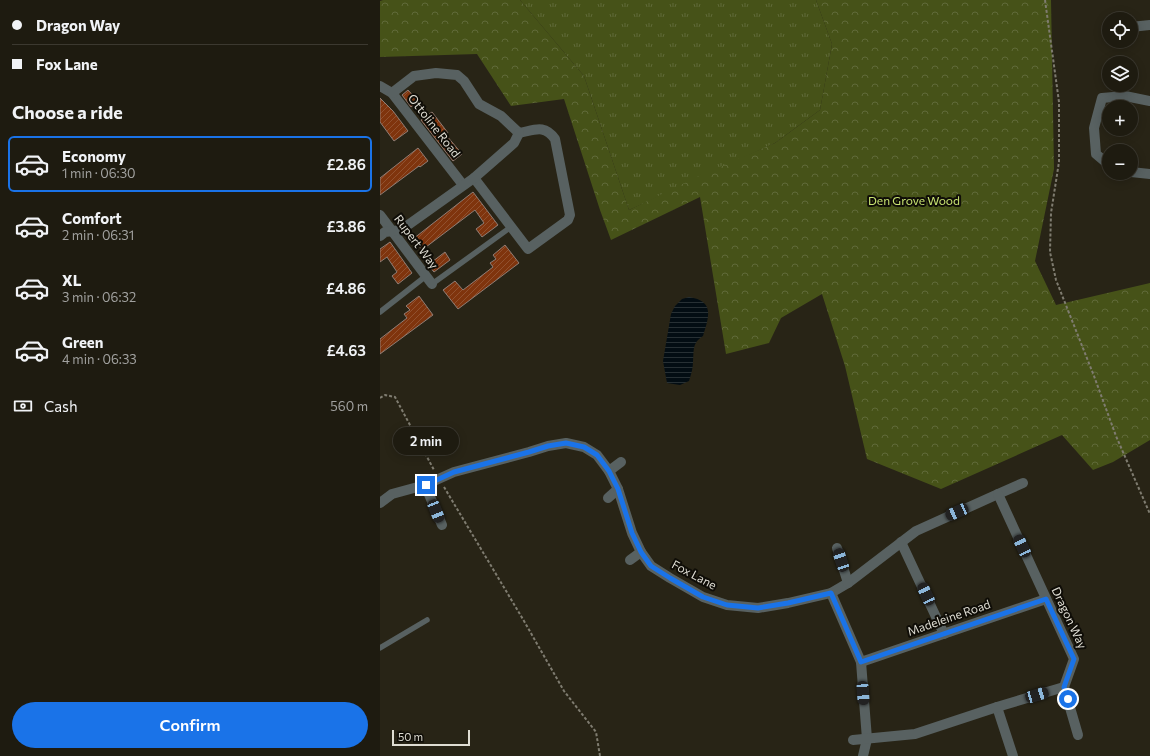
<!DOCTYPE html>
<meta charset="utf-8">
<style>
body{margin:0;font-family:Commissioner,sans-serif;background:#262419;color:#f1f3f6;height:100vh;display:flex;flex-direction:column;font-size:15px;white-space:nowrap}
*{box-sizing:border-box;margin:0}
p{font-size:13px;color:#a1a19f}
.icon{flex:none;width:22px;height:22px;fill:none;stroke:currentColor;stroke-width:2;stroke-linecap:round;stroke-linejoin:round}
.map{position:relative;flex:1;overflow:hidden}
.side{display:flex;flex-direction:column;background:#1e1b10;width:380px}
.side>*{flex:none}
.banner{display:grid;align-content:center;height:88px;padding:0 12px;background:#1e1b10}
.tools{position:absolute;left:722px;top:12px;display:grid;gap:8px}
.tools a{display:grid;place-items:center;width:36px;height:36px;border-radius:50%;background:#1e1b10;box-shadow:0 2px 10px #0003,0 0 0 1px #3c3930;font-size:20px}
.scale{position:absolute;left:12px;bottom:10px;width:78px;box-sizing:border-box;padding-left:4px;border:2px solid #dfddd3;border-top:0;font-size:11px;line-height:14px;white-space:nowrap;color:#dfddd3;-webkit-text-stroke:3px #0f0d07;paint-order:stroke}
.end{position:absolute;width:18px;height:18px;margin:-9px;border:5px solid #1a73e8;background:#fff;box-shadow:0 0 0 2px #fff}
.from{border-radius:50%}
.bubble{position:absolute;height:28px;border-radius:14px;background:#1e1b10;box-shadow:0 2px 10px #0003,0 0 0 1px #3c3930;font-size:13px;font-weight:600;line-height:28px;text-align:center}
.car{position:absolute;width:12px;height:24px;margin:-12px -6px;border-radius:5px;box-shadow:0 0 3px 1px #0007;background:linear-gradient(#222 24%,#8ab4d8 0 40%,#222 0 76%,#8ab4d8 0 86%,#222 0)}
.banner b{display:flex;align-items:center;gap:14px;height:38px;font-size:15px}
.banner b+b{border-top:1px solid #3c3930}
.banner i{width:10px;height:10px;background:#f1f3f6}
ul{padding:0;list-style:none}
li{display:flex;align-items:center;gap:12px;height:56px;margin:0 8px 6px;padding:0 4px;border:2px solid transparent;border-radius:6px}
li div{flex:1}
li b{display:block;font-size:15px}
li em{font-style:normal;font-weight:600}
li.current{border-color:#1a73e8}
li>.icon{width:36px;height:36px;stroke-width:1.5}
h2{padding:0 12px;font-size:18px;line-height:48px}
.pay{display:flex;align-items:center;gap:10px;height:44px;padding:0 12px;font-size:15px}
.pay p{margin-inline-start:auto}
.action{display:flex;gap:8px;margin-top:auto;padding:8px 12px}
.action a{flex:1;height:46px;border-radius:24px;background:#1a73e8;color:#fff;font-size:16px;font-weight:600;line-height:46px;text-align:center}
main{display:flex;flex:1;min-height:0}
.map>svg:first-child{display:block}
</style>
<main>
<section class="side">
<div class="banner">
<b><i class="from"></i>Dragon Way</b>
<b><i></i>Fox Lane</b>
</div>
<h2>Choose a ride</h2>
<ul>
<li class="current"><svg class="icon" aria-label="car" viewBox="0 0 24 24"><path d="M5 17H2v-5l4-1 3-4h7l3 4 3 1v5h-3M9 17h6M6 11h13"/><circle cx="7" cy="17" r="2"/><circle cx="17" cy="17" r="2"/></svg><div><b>Economy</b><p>1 min · 06:30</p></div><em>£2.86</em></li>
<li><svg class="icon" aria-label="car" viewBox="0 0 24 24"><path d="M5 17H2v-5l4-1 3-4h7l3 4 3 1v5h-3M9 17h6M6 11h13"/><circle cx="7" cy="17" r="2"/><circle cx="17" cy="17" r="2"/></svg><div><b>Comfort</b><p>2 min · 06:31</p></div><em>£3.86</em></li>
<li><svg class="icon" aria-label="car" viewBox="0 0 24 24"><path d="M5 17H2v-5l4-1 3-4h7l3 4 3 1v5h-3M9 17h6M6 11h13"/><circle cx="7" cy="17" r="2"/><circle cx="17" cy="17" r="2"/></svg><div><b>XL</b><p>3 min · 06:32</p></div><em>£4.86</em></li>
<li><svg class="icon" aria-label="car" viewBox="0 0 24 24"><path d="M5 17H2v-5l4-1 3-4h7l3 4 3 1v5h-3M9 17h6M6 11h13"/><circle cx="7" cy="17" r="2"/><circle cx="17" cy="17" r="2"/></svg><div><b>Green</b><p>4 min · 06:33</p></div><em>£4.63</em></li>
</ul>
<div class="pay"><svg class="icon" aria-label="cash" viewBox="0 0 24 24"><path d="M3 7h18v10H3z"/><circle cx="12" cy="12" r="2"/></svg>Cash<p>560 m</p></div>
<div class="action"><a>Confirm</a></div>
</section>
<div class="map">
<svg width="770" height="756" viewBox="0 0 770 756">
<defs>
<pattern id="grass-tufts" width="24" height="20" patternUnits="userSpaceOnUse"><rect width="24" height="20" fill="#465218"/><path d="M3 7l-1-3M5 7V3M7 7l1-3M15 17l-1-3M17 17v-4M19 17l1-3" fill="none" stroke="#606a39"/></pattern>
<pattern id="forest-crowns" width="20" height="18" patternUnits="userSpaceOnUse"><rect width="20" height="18" fill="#465218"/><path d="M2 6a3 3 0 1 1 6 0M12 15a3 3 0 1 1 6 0" fill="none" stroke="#606a39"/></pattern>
<pattern id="water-rules" width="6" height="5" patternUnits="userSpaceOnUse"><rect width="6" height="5" fill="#030d13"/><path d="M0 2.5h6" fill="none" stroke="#273034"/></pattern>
<pattern id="building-hatch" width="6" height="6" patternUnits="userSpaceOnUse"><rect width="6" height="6" fill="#7f340d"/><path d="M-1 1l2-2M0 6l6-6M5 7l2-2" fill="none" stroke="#91512f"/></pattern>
</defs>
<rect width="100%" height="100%" fill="#282416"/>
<!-- grass -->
<polygon fill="url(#grass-tufts)" points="140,0 436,0 452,44 440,110 395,143 249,210 204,76"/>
<!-- forest -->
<polygon fill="url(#forest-crowns)" points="3,0 140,0 204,76 249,210 321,175 395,143 440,110 452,44 436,0 671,0 674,169 655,261 676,305 770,283 770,440 733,462 713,470 682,435 561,489 487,459 465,366 442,294 401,318 389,343 346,354 320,197 231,240 220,210 184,99 131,106 97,54 0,57 0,1"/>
<!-- water -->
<path fill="url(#water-rules)" d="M309,297C335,301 329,317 323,336C312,343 314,350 313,362C313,368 311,375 309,381L300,385L287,383L283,361L291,314L295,306L302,299Z"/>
<!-- building -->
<g fill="url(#building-hatch)" stroke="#8f7d75">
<polygon points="28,90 38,101 31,107 22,95"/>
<polygon points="0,98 13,111 28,131 14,141 0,122"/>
<polygon points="52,112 68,133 66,135 82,154 73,161 41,120"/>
<polygon points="38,148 48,161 40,167 39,166 0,195 0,178"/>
<polygon points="93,192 118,225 102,237 96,229 104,223 95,210 42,250 33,239"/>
<polygon points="10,242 32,273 18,284 12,276 17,272 7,257 0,262 0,249"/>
<polygon points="125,245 139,263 78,309 63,290 75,281 83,290 113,267 110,263 116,259 113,255"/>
<polygon points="65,252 70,260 54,272 48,265"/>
<polygon points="39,296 53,315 0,354 0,339 27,318 24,314 30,310 26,306"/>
</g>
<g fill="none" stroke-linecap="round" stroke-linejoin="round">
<!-- path -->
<g stroke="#7f7c70" stroke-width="2" stroke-dasharray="3 2" stroke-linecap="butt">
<polyline points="665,0 679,102 679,162 671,213 670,252 676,280 714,376 736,436 770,514"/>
<polyline points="0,398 5,395 15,397 54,470"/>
<polyline points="64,487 144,621 184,691 216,732 220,756"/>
</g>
<!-- service -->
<g stroke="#586161" stroke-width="5.5">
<polyline points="52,284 131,227"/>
<polyline points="0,312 46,276"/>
<polyline points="0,648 47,620"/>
</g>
<!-- minor -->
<g stroke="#586161" stroke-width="10">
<polyline points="751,27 770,25"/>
<polyline points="0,86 12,93 83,185"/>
<polyline points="12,93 34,76 56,73 77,75 84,81 99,104 121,116 139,133"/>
<polyline points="729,165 716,154 714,128 722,98 745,96 770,101"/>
<polyline points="751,172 770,174"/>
<path d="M94,178L148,249L188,220L190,215L175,139C164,124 155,130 139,133"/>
<polyline points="0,215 52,284"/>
<polyline points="0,236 5,232 21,230 94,178 134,143 139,133"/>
<polyline points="229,471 241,462"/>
<polyline points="45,485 62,525"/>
<polyline points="228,498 238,489"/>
<polyline points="0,503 12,494 45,485 74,472 149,452 168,446 186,443 204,447 217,455 229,471 238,489 252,533 261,552 271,566 290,578 323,597 347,605 378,608 408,603 451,593 468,583 536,531 618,494 643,483"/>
<polyline points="521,542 564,634"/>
<polyline points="457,548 468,583"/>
<polyline points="250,560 261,552"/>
<polyline points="451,593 481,662 487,739 483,756"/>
<polyline points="481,662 666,599"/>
<polyline points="684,687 698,735"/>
<polyline points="617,707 633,756"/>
<polyline points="473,740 535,734 617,707 684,687 694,659 618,494"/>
</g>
</g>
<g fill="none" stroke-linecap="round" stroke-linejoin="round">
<!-- route -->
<polyline stroke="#1a73e8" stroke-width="5" points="46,485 74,472 149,452 168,446 186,443 204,447 217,455 229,471 238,489 252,533 261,552 271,566 290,578 323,597 347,605 378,608 408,603 451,593 481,662 666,599 694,659 684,687 688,699"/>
</g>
<g text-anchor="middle" stroke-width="4" stroke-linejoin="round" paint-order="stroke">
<!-- street labels -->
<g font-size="12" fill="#dfddd3" stroke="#0f0d07">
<text transform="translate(54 126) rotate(52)" y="4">Ottoline Road</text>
<text transform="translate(36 242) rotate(53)" y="4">Rupert Way</text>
<text transform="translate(314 575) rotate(28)" y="4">Fox Lane</text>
<text transform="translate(569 618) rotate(-19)" y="4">Madeleine Road</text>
<text transform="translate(689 618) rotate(65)" y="4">Dragon Way</text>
</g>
<!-- park labels -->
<g font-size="12" fill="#c9e472" stroke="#0f0d07">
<text x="534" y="205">Den Grove Wood</text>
</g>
</g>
</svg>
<div class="tools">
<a><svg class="icon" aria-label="locate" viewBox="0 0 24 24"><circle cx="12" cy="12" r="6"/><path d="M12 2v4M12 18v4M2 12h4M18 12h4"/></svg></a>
<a><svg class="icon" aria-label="layers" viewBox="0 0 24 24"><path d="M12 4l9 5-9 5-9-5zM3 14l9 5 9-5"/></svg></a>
<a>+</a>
<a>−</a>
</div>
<div class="scale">50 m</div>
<i class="end from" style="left:688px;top:699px"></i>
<i class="end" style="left:46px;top:485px"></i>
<div class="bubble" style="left:13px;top:427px;width:66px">2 min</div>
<i class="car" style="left:56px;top:511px;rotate:158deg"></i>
<i class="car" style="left:577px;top:512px;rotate:246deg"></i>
<i class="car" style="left:642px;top:546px;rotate:335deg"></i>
<i class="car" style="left:461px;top:560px;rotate:342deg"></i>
<i class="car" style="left:546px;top:594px;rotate:335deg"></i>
<i class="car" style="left:483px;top:693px;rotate:176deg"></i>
<i class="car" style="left:657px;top:695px;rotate:74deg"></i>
</div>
</main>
